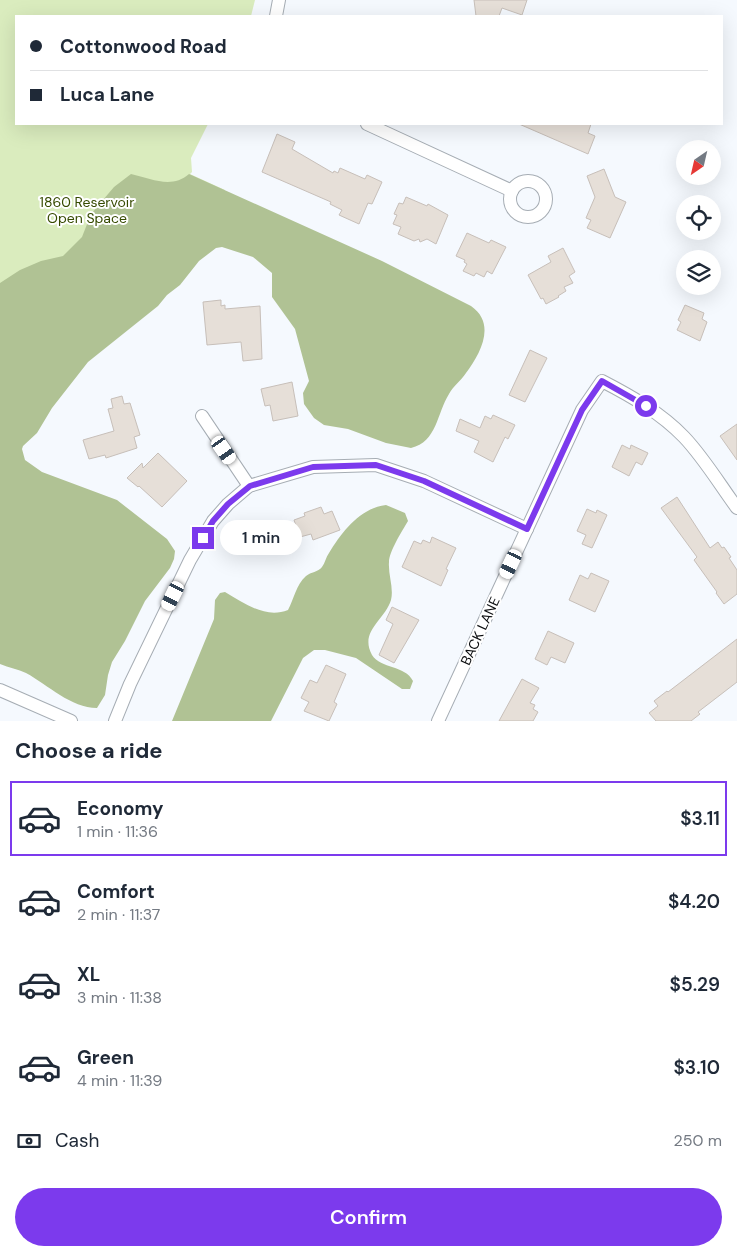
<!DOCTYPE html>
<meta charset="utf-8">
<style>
body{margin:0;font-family:"DM Sans",sans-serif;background:#f6f6f7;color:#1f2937;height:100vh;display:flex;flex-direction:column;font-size:19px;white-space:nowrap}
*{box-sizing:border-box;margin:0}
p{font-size:16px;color:#747a83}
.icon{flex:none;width:28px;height:28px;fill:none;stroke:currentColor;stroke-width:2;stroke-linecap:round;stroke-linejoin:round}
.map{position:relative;height:721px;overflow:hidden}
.drawer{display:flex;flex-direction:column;background:#fff;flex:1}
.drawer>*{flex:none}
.banner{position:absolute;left:15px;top:15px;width:708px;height:110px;border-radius:0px;box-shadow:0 5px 20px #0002;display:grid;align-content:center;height:110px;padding:0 15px;background:#fff}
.needle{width:32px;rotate:214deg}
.fabs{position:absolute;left:676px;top:140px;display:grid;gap:10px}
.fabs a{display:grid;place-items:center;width:45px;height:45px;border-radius:50%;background:#fff;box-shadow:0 5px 20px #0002;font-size:25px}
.end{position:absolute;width:22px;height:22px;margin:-11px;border:6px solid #7c3aed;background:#fff;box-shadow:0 0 0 2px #fff}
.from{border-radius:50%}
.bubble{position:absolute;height:35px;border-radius:18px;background:#fff;box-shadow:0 5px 20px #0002;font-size:16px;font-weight:600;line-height:35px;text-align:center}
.car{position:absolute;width:15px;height:30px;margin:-15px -8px;border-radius:6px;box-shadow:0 0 4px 1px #0007;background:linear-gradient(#fff 24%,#345 0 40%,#fff 0 76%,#345 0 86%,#fff 0)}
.banner b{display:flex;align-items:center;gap:18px;height:48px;font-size:19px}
.banner b+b{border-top:1px solid #e0e1e3}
.banner i{width:12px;height:12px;background:#1f2937}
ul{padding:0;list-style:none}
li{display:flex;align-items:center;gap:15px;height:75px;margin:0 10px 8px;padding:0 5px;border:2px solid transparent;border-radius:0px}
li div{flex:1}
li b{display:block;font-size:19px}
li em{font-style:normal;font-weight:600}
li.current{border-color:#7c3aed}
li>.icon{width:45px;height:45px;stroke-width:1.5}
h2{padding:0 15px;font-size:22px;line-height:60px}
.pay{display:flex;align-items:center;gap:12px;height:55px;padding:0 15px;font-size:19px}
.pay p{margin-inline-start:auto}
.action{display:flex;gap:10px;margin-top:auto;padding:10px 15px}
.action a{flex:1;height:58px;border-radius:30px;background:#7c3aed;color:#fff;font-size:20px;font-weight:600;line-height:58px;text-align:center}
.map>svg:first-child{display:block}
</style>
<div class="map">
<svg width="737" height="721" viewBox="0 0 737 721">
<rect width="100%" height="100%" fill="#f5f9fe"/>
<!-- green -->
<polygon fill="#daecbe" points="0,0 255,0 251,16 16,16 16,124 208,124 191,158 192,172 190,174 225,190 0,456"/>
<!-- forest -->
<g fill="#b0c294">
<path d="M131,174C152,179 172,189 189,174L382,261L471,306C497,324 480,354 466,373C461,381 453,386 449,394C437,413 437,442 411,448L386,443L348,429L324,425L314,418L304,404L303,393L309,381L295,329L272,297V273L253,257L222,247L216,248L199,261L180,285L167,295L158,306L88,362L52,408L37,433L23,446L22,449L25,460L42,472L117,500L167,539L175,551L174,559L170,568L145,601L125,641L112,662L108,675L105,695L97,708C71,708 48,685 26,673C18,669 9,668 0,664V283L20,270L41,261L63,256L82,237L91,214L114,187Z"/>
<path d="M386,505L405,513L408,521C402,531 389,552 389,562C388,575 394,588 391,600C385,620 359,631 372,655C381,669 405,665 413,681L410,689H402L356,658L325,650H314L303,658L271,721H172L214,619L215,600L220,593L225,592C244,603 265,619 288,610C294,599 296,585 306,576C311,572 318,572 322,567C325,563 326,557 329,553C342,532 360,508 386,505Z"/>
</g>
<!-- building -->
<g fill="#e6dfd8" stroke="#c7bfb9">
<polygon points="474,0 527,0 522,15 502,8 499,16 476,16"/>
<polygon points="519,124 591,124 588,133 595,136 588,154"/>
<polygon points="277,134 295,142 292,149 333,173 334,171 338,173 340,168 365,179 367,175 382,182 372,204 368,203 359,224 339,215 342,210 330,204 331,202 262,172"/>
<polygon points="604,169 615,197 626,202 610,238 587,228 591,220 586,218 595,197 587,176"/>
<polygon points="406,197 427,206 428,204 448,215 436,244 427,239 420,242 419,239 414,241 398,234 401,227 393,224 397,215 394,214 399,203 403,204"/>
<polygon points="467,233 489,243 491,240 506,247 492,274 487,271 484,277 476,273 474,276 463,271 467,264 464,262 465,260 456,256"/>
<polygon points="563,248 575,272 569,276 573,283 564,287 566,291 558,296 559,297 546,304 543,298 541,299 528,275 551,262 548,256"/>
<polygon points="221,300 221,306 225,305 225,309 260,306 262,359 243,361 241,342 207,345 203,302"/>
<polygon points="685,305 704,313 702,319 707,322 700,341 677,330 681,322 678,320"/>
<polygon points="530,350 547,358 525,402 509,395"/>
<polygon points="292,382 298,416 273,421 270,405 265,406 261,389"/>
<polygon points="122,396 124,404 130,403 140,435 134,437 137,448 106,458 105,455 89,459 83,440 114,431 108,409 113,408 111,399"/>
<polygon points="493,415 515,425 508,439 505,437 493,462 474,452 479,441 456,431 460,419 480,428 485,416 491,419"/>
<polygon points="737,424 737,460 720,436"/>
<polygon points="622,445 630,449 631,445 648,453 642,465 636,462 629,476 612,467"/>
<polygon points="158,453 187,481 162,507 139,486 138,487 127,478 142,463 143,468"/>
<polygon points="677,497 710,548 718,542 722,548 724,547 731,557 729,558 737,570 737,594 724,604 716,593 717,592 694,560 697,557 661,508"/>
<polygon points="321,507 324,514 332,511 340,530 313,540 311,534 300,537 294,520 305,516 304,513"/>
<polygon points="587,509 596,513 597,510 607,515 592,548 582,544 586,535 577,531"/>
<polygon points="432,537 456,548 446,569 448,570 441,586 402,567 414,541 421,544 423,540 430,543"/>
<polygon points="591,573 609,581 595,612 569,600 580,575 588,579"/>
<polygon points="392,607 419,620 394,663 379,655 393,624 386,620"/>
<polygon points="548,631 574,643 565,663 551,657 547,665 535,659"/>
<polygon points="737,639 737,682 698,712 700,714 691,721 656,721 649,713 658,706 654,701 667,691 668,692"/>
<polygon points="326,665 346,674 334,702 337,704 329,721 304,711 309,702 301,698 310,680 317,683"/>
<polygon points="522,679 539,688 530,703 535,705 533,709 538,712 533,721 499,721"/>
</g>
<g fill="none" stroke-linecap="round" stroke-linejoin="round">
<defs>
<g id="street">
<polyline points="276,16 279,0"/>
<polyline points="367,124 512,191"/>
<circle cx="528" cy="199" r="18"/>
<polyline points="202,416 249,486"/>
<polyline points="0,690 71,721"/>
<polyline points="115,721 130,684 190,560 213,521 228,504 249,486 313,467 376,465 424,481 527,529"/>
<path d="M438,721L582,410L602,381C631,396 661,413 684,437C704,458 720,485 737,508"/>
</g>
</defs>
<!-- street casing -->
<use href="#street" stroke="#a6adb4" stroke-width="14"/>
<!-- street -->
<use href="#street" stroke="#fff" stroke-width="12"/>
</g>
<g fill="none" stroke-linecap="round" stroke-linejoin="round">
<!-- route -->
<polyline stroke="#7c3aed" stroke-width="6" points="203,538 213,521 228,504 250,486 313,467 376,465 424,481 527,529 582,410 602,381 646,406"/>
</g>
<g text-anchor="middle" stroke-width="4" stroke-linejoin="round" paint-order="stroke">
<!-- park labels -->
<g font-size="14" fill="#364a00" stroke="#fff">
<text x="87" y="207">1860 Reservoir<tspan x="87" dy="16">Open Space</tspan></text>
</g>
<!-- street labels -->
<g font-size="14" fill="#0a0c0e" stroke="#fff">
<text transform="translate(480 631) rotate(-65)" y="5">BACK LANE</text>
</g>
</g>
</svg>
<div class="fabs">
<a><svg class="needle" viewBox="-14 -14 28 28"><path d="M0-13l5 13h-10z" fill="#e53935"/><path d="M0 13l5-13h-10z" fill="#747a83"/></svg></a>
<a><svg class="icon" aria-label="locate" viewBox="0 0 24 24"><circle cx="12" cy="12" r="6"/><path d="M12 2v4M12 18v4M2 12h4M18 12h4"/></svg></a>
<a><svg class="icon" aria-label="layers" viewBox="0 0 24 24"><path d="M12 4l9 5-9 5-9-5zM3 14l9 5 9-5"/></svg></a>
</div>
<i class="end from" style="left:646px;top:406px"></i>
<i class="end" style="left:203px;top:538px"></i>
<div class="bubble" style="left:220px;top:520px;width:82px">1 min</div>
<i class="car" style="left:224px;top:450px;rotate:145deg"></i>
<i class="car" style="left:511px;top:564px;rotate:205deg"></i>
<i class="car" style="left:173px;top:596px;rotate:206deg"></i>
<div class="banner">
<b><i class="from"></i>Cottonwood Road</b>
<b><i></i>Luca Lane</b>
</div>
</div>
<section class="drawer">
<h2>Choose a ride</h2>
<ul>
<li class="current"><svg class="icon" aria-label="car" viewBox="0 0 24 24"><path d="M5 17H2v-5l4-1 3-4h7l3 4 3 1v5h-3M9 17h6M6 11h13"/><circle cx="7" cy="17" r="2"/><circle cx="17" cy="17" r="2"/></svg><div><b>Economy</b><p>1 min · 11:36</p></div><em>$3.11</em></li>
<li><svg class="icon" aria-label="car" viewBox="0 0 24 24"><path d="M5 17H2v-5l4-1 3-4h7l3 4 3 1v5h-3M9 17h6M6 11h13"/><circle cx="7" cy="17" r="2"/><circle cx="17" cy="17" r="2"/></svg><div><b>Comfort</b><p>2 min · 11:37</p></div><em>$4.20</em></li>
<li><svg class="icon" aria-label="car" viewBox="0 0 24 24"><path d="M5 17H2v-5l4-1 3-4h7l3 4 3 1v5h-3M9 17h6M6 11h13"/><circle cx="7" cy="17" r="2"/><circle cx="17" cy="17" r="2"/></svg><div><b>XL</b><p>3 min · 11:38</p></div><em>$5.29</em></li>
<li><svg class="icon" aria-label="car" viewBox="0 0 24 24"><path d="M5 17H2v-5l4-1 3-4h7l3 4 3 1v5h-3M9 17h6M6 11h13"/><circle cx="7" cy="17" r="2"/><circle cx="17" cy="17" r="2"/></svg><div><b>Green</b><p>4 min · 11:39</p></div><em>$3.10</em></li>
</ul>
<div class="pay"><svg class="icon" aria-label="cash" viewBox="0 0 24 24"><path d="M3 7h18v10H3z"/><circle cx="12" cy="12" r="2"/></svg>Cash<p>250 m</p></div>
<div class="action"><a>Confirm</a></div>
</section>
